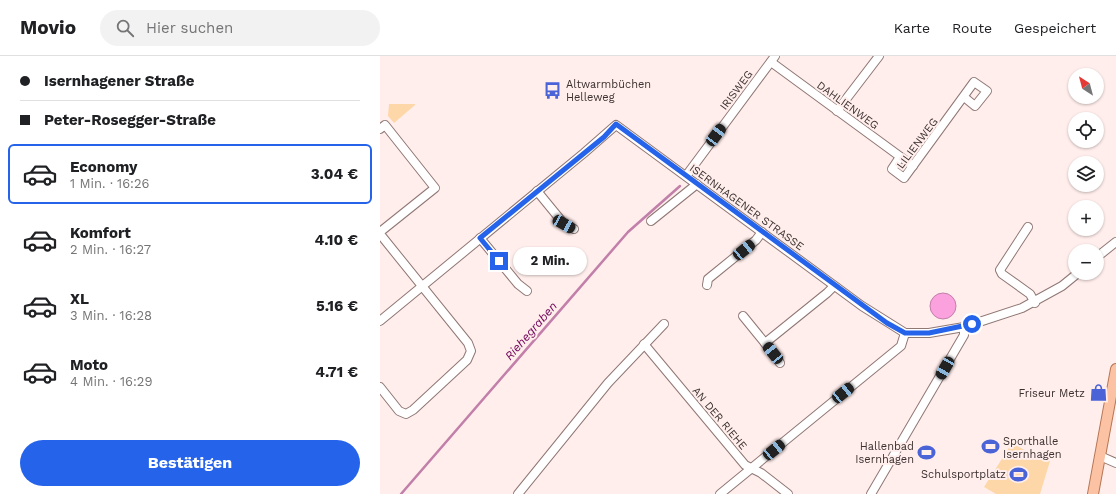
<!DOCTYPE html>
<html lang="de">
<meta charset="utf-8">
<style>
body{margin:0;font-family:"Work Sans",sans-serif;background:#f2f2f2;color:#202124;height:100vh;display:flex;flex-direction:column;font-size:15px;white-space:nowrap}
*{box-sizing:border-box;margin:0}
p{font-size:13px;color:#757577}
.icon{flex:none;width:22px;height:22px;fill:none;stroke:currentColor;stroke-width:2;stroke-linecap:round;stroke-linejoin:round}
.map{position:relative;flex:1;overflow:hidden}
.side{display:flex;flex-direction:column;background:#fff;width:380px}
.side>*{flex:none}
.hud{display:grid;align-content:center;height:88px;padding:0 20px;background:#fff}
.needle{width:26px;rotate:324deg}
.controls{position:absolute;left:688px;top:12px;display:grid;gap:8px}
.controls a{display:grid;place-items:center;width:36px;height:36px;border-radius:50%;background:#fff;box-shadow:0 1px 3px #0004;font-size:20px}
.end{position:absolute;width:18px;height:18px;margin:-9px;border:5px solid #2563eb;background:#fff;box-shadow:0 0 0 2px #fff}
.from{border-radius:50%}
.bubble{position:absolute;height:28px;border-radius:14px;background:#fff;box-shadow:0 1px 3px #0004;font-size:13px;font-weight:700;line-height:28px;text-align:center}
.car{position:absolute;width:12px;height:24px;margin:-12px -6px;border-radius:5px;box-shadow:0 0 3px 1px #0007;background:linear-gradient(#222 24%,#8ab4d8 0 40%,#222 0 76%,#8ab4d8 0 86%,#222 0)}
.hud b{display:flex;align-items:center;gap:14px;height:38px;font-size:15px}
.hud b+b{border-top:1px solid #e0e0e0}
.hud i{width:10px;height:10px;background:#202124}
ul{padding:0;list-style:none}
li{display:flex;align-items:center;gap:12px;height:60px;margin:0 8px 6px;padding:0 12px;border:2px solid transparent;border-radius:6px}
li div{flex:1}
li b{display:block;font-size:15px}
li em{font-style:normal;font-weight:700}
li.on{border-color:#2563eb}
li>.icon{width:36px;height:36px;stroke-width:1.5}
.button{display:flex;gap:8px;margin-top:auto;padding:8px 20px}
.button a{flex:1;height:46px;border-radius:24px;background:#2563eb;color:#fff;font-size:16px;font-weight:700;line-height:46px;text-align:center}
header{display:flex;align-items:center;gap:24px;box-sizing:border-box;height:56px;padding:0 20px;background:#fff;border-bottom:1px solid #e0e0e0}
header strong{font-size:19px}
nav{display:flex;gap:22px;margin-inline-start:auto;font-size:14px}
.search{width:280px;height:36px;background:#f2f2f2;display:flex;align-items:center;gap:10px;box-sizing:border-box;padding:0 14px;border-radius:22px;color:#757577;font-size:15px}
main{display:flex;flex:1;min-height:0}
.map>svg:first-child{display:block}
</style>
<header>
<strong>Movio</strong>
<div class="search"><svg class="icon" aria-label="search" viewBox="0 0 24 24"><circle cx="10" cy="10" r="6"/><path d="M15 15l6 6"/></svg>Hier suchen</div>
<nav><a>Karte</a><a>Route</a><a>Gespeichert</a></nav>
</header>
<main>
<section class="side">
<div class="hud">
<b><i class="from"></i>Isernhagener Straße</b>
<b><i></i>Peter-Rosegger-Straße</b>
</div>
<ul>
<li class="on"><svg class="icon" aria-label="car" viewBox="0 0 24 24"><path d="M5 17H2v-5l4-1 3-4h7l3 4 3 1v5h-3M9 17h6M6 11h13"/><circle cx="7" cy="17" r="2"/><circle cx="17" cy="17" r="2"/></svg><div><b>Economy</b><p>1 Min. · 16:26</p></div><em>3.04 €</em></li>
<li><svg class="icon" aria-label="car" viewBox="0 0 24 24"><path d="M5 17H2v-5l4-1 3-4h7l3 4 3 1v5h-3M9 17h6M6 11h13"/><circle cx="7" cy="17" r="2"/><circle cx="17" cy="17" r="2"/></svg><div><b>Komfort</b><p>2 Min. · 16:27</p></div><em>4.10 €</em></li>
<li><svg class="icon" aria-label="car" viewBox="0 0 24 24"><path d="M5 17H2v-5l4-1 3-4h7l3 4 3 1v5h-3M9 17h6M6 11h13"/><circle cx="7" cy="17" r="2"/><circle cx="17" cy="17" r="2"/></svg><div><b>XL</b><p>3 Min. · 16:28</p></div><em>5.16 €</em></li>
<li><svg class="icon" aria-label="car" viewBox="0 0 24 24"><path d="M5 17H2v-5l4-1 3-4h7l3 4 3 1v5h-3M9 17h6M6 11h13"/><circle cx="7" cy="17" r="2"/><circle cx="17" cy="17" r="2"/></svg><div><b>Moto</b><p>4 Min. · 16:29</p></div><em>4.71 €</em></li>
</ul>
<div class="button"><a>Bestätigen</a></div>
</section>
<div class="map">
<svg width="736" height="438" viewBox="0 0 736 438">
<rect width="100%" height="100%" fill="#ffeeec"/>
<!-- green -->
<g fill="#fed7a8">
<polygon points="9,48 35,48 35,49 14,67 8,60"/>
<polygon points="632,387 657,401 670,405 660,438 616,438 604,431"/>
</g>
<!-- water -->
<circle fill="#fba1de" stroke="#c17faa" cx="563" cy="250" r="13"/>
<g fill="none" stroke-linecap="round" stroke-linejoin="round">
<!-- stream -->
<polyline stroke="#c17faa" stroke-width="2.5" points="21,438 248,176 300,130"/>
<defs>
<g id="minor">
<polyline points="391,6 533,110"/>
<polyline points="457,55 499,0"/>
<polyline points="0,73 5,69 55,132 0,176"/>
<polyline points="520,101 512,113 524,122 594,26 607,35 595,50 584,41"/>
<polyline points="306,120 395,0"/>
<polyline points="157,135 184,168 194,173"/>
<polyline points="271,165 317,128"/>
<polyline points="648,171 620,214 622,218 650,238 655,247"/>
<polyline points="0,178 88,287 91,295 87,304 33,354 26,358 19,355 0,331"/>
<polyline points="100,182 138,228 147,235"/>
<polyline points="717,201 736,186"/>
<polyline points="327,229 328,223 376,184 382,176"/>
<polyline points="363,260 385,287 447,237 454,230"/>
<polyline points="0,265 204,97 236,69 482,250 525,277 549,277 584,271 642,252 682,230 698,217"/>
<polyline points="385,287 400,307"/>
<polyline points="264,288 365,409 381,417 408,438"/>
<polyline points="720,400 736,407"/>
<polyline points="138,438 228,327 284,268"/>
<polyline points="340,438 521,290 525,277"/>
<polyline points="491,438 584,279 584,271"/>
</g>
<polyline id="major" points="713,438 736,313"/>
</defs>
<!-- minor casing -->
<use href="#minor" stroke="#8f7774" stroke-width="10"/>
<!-- major casing -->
<use href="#major" stroke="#b67553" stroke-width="12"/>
<!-- minor -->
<use href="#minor" stroke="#fff" stroke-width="8"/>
<!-- major -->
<use href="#major" stroke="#fbc2a3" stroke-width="10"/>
</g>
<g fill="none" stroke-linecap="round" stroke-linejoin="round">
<!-- route -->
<polyline stroke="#2563eb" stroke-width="5" points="119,205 100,182 224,81 236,68 507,267 525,277 549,277 592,268"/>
</g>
<!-- icons -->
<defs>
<symbol id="bus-bare" viewBox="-9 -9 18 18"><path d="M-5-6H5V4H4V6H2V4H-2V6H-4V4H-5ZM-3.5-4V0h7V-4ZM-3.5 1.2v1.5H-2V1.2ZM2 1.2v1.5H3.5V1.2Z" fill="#4a63d7" stroke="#ffeeec" stroke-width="2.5" paint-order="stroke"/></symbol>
<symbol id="shop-bare" viewBox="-9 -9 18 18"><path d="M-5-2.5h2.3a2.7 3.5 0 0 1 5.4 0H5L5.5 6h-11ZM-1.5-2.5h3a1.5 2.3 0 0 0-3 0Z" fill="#4a63d7" stroke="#ffeeec" stroke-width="2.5" paint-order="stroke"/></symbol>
<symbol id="stadium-bare" viewBox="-9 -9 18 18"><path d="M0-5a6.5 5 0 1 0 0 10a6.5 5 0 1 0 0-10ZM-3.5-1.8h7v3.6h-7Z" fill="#4a63d7" stroke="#ffeeec" stroke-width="2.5" paint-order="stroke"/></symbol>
</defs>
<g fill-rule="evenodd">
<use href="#bus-bare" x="160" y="22" width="25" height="25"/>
<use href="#shop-bare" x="706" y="324" width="25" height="25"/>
<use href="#stadium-bare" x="598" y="378" width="25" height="25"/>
<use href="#stadium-bare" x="534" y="384" width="25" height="25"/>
<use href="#stadium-bare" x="626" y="406" width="25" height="25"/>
</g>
<g text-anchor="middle" stroke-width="4" stroke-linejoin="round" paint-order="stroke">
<!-- poi labels -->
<g font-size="11" fill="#3b312f" stroke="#ffeeec" text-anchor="end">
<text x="186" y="32" text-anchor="start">Altwarmbüchen<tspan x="186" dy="13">Helleweg</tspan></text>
<text x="705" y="341">Friseur Metz</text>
<text x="623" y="389" text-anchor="start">Sporthalle<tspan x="623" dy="13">Isernhagen</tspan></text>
<text x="534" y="394">Hallenbad<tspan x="534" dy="13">Isernhagen</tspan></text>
<text x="626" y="422">Schulsportplatz</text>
</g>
<!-- street labels -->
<g font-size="11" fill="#3b312f" stroke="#ffeeec">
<text transform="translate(356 34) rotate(-53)" y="4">IRISWEG</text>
<text transform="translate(468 49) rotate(36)" y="4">DAHLIENWEG</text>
<text transform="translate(537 87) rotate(-53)" y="4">LILIENWEG</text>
<text transform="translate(367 151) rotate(36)" y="4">ISERNHAGENER STRASSE</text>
<text transform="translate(340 362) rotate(50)" y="4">AN DER RIEHE</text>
</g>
<!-- water labels -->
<g font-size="12" font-style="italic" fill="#71035a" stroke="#ffeeec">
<text transform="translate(151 275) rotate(-49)" y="4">Riehegraben</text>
</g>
</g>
</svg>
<div class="controls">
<a><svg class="needle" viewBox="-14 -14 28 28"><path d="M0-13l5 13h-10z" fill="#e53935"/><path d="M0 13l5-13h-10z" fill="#757577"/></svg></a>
<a><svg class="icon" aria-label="locate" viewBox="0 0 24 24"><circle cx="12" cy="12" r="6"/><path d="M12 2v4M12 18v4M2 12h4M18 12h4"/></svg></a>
<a><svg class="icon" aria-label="layers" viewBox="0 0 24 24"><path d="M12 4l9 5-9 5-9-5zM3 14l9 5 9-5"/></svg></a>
<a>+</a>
<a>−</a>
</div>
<i class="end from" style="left:592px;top:268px"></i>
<i class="end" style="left:119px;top:205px"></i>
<div class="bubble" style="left:133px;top:191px;width:74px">2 Min.</div>
<i class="car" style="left:336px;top:79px;rotate:37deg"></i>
<i class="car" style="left:184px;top:168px;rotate:119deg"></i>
<i class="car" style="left:364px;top:194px;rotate:51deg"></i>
<i class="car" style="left:393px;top:297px;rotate:321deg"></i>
<i class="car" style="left:565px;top:312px;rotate:210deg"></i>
<i class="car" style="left:463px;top:337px;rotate:51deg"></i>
<i class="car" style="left:394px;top:394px;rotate:51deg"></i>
</div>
</main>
